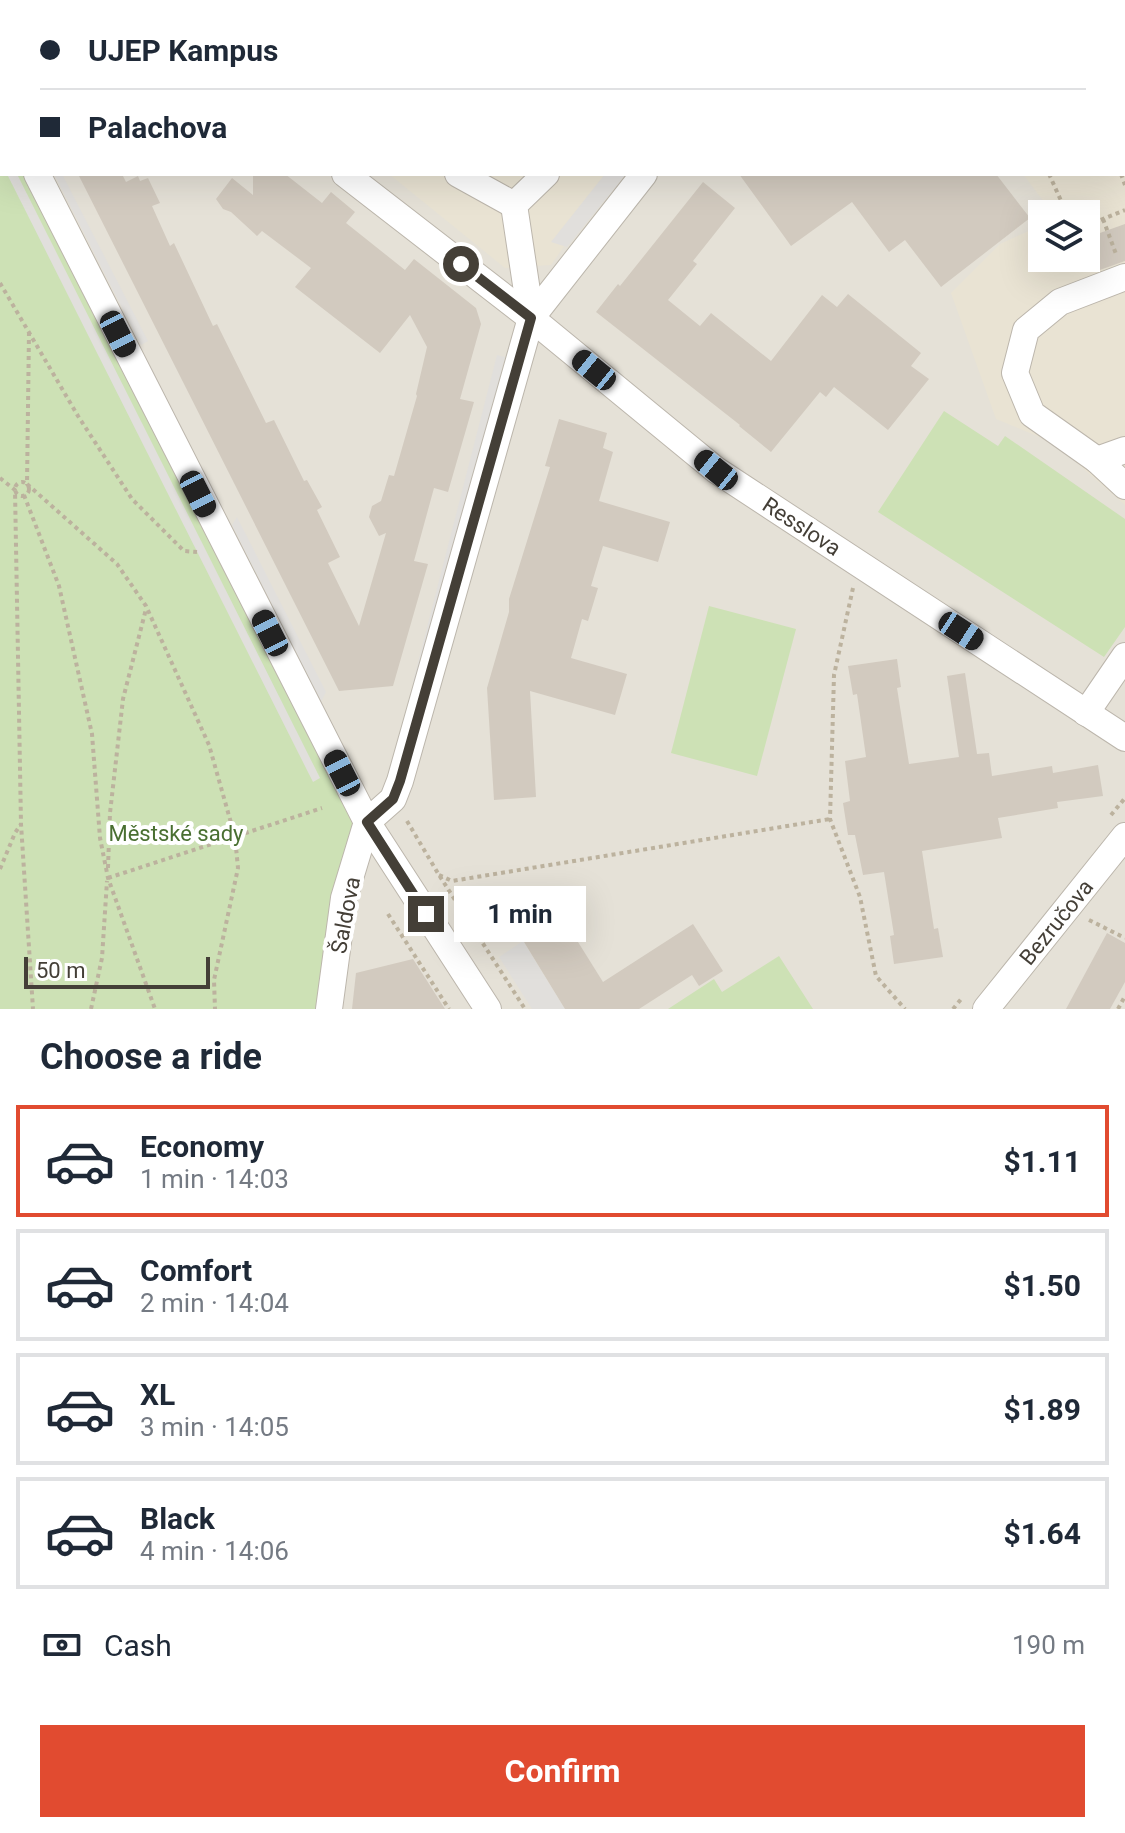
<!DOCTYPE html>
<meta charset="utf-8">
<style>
body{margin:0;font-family:Roboto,sans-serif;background:#f2f2f3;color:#1f2937;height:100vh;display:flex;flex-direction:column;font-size:30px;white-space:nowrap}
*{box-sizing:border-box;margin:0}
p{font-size:26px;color:#747a83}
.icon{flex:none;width:44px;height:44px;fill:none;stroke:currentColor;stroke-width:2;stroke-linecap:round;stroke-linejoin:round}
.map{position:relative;height:1009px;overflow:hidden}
.sheet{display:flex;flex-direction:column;background:#fff;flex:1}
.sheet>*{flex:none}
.hud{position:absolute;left:0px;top:0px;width:1126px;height:176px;box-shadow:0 8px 32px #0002;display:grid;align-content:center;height:176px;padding:0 40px;background:#fff}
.buttons{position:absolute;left:1028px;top:200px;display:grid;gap:16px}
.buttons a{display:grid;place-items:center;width:72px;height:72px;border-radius:0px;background:#fff;box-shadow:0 8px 32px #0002;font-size:40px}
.scale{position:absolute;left:24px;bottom:20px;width:186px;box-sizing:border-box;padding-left:8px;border:4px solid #443f37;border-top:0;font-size:22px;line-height:28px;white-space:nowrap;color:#443f37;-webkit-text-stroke:6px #fff;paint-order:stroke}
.end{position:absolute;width:36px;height:36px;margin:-18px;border:10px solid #443f37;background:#fff;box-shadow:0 0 0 4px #fff}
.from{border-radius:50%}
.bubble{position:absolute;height:56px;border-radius:0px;background:#fff;box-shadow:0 8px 32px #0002;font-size:26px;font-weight:700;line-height:56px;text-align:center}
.car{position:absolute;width:24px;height:48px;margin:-24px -12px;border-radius:10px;box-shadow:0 0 6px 2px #0007;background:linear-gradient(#222 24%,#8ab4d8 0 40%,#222 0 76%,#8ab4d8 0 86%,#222 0)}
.hud b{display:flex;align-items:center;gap:28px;height:76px;font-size:30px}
.hud b+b{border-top:2px solid #e0e1e3}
.hud i{width:20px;height:20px;background:#1f2937}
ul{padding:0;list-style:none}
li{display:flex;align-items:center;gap:24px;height:112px;margin:0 16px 12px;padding:0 24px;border:4px solid #e0e1e3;border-radius:0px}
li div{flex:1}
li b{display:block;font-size:30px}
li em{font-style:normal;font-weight:700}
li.on{border-color:#e14b30}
li>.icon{width:72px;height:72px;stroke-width:1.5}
h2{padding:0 40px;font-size:36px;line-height:96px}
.pay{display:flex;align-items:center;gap:20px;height:88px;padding:0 40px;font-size:30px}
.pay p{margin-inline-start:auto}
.cta{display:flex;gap:16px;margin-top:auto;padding:16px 40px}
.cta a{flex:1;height:92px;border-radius:0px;background:#e14b30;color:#fff;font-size:32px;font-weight:700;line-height:92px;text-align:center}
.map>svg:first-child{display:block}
</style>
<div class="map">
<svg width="1125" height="1009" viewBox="0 0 1125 1009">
<rect width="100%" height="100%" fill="#f2efe8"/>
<!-- residential -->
<path fill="#e5e1d7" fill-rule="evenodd" d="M0,0H1125V1009H0ZM2,2H1124V174H2ZM1042,214H1086V258H1042Z"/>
<!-- education -->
<g fill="#e9e3d3">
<polygon points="235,0 801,0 798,2"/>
<polygon points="917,0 1125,0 1125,505 1054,443 996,419 951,293 1000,244 1042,225 1042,258 1086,258 1086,214 1053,214 1023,174 1124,174 1124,2 913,2"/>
<polygon points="389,174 614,174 551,265 505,268"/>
</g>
<!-- green -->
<g fill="#cde1b5">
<polygon points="0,101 2,174 37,174 367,822 329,1009 0,1009"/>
<polygon points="944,411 998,446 1005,436 1125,519 1125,627 1104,657 878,512"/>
<polygon points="709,606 796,629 757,776 671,753"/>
<polygon points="779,956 813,1009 668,1009 714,979 722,992"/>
</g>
<!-- parking -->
<g fill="#e1dfdc">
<polygon points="7,174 17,174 320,778 313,782"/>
<polygon points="54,174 62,174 148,341 141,345"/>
<polygon points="605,174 626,174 567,247 551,242"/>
<polygon points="497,355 505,357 423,683 413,682"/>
<polygon points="237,517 326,692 321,702 232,525"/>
<polygon points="523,941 565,1009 532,1009 499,957"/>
</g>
<!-- building -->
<g fill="#d2cabf">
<polygon points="78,174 122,174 126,182 138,176 140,181 148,178 160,203 152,206 170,246 174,243 213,326 217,324 266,423 274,420 304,481 307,480 322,507 317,510 340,557 328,563 359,626 386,533 379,536 369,517 372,506 381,501 389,475 394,476 417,396 416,394 427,347 410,315 380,353 295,287 311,268 262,231 257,236 231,212 223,209 216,199 232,178 253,195 253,174 285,174 322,203 331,192 355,212 346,223 405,270 414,259 476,308 481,324 460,399 474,402 448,492 434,488 414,561 428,564 393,686 339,691"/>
<polygon points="739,174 996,174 1030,218 941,287 905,240 889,252 852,202 791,246"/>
<polygon points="703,182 735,208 693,261 697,264 668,300 700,326 711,313 771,361 822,295 837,307 848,294 921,353 911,366 929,379 888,430 834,387 826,397 820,392 771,452 739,426 740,425 596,312 618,284 620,286"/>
<polygon points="1125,224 1125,261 1097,271 1086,238"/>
<polygon points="559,419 607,433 603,448 613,452 599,501 670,522 658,562 603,546 591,586 598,588 588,621 582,619 571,658 627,674 615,715 530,691 536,797 494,800 487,688 509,612 509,599 550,467 545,466"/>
<polygon points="897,659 901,687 897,688 909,764 959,757 947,676 965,673 977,754 989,753 992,776 1052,766 1053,773 1098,765 1103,796 1057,802 1058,808 998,818 1002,838 922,851 934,929 938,928 943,957 894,964 890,936 894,935 884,872 863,875 855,835 848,835 843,803 850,801 845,761 866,757 857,694 853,695 848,666"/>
<polygon points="552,911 559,913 563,918 603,982 693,924 723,971 699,986 692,975 639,1009 565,1009 521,937 525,925"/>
<polygon points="1107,933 1125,943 1125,982 1110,1009 1066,1009"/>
<polygon points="413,959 445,1009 352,1009 356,973"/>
</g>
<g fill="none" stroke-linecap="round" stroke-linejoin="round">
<defs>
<g id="minor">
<polyline points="212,0 212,2"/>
<polyline points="295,0 296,2"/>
<polyline points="705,2 710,0"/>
<polyline points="851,2 854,0"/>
<polyline points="0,48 2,47"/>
<polyline points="0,101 2,105"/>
<polyline points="37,174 367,822 488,1009"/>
<polyline points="345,174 531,318 716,470 1125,738"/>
<polyline points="458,174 514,205"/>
<polyline points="1125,277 1060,302 1026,330 1015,373 1032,414 1097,460 1125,486"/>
<polyline points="531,318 514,205 546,174"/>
<polyline points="1097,460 1125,450"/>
<polyline points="1086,713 1125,656"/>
<polyline points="367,822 393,799 400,781 531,318 644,174"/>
<polyline points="329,1009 344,898 367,822"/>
<polyline points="986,1009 1125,836"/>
</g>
</defs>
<!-- minor casing -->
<use href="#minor" stroke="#bcb6ac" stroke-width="28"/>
<!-- path -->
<g stroke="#bcb29e" stroke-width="4" stroke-dasharray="4 4" stroke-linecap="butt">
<polyline points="911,0 912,2"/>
<polyline points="1091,0 1092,2"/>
<polyline points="897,2 900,0"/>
<polyline points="1049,174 1067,214"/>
<polyline points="1121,174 1125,185"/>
<polyline points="1103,219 1116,254"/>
<polyline points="1086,226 1125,210"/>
<polyline points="0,283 78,416 132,499 184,551 197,552"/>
<polyline points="29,332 27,484 117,564 146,606 209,745 235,837 238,868 214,980 215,1009"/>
<polyline points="0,478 15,490 21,824 33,1009"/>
<circle cx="22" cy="489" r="7"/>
<polyline points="24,495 59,586 92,734 100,838 108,878 155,1009"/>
<polyline points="853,588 834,675 830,819 860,897 876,976 905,1009"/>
<polyline points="1111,815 1125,798"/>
<polyline points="407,821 439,875 525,1009"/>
<polyline points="108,868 110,813 123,699 146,609"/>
<polyline points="0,869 15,833 21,824"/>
<polyline points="439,875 452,881 830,819"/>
<polyline points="108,878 322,808"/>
<polyline points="388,914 449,1009"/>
<polyline points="1089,920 1125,938"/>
<polyline points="91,1009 102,958 107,881"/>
<polyline points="953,1009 962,998"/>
<polyline points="1118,1009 1125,996"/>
</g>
<!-- minor -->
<use href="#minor" stroke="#fff" stroke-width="26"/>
</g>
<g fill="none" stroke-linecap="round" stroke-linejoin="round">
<!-- route -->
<polyline stroke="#443f37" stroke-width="10" points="426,914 367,822 393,799 400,781 531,318 461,264"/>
</g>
<g text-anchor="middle" stroke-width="8" stroke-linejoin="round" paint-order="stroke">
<!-- street labels -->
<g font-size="22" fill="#443f37" stroke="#fff">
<text transform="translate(802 526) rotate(33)" y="8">Resslova</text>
<text transform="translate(345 915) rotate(-79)" y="8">Šaldova</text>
<text transform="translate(1056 922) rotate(-51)" y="8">Bezručova</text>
</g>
<!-- park labels -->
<g font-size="22" fill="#496f31" stroke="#fff">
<text x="176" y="841">Městské sady</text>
</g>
</g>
</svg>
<div class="buttons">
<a><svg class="icon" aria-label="layers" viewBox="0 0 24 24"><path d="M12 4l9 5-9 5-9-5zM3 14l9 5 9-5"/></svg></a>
</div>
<div class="scale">50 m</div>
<i class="end from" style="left:461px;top:264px"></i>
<i class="end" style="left:426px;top:914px"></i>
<div class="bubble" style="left:454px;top:886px;width:132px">1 min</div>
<i class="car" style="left:118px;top:334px;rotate:153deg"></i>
<i class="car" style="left:594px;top:370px;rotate:309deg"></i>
<i class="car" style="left:716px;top:470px;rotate:309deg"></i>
<i class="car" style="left:198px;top:494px;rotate:153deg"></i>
<i class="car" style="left:961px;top:631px;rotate:123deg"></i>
<i class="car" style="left:270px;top:633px;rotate:333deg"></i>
<i class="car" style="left:342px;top:773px;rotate:333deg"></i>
<div class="hud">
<b><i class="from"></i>UJEP Kampus</b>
<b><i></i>Palachova</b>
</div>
</div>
<section class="sheet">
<h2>Choose a ride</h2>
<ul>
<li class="on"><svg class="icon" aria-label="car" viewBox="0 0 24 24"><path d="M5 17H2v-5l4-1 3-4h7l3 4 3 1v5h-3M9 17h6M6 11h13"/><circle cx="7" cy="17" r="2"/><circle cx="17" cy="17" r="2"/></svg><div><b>Economy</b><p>1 min · 14:03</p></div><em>$1.11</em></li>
<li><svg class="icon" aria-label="car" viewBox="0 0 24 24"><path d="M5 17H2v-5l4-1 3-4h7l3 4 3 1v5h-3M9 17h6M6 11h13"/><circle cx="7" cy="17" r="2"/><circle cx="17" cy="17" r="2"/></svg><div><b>Comfort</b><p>2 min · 14:04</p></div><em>$1.50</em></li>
<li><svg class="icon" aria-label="car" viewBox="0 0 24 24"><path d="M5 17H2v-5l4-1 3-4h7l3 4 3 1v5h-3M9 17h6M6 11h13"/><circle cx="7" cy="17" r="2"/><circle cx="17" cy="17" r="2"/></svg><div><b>XL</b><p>3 min · 14:05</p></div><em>$1.89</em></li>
<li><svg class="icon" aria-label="car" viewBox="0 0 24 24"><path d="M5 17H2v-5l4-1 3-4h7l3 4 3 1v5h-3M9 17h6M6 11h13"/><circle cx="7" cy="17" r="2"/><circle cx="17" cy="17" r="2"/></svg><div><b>Black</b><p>4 min · 14:06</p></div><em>$1.64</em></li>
</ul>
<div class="pay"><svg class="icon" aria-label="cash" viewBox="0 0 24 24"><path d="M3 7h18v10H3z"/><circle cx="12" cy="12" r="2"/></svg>Cash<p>190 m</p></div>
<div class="cta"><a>Confirm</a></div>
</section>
